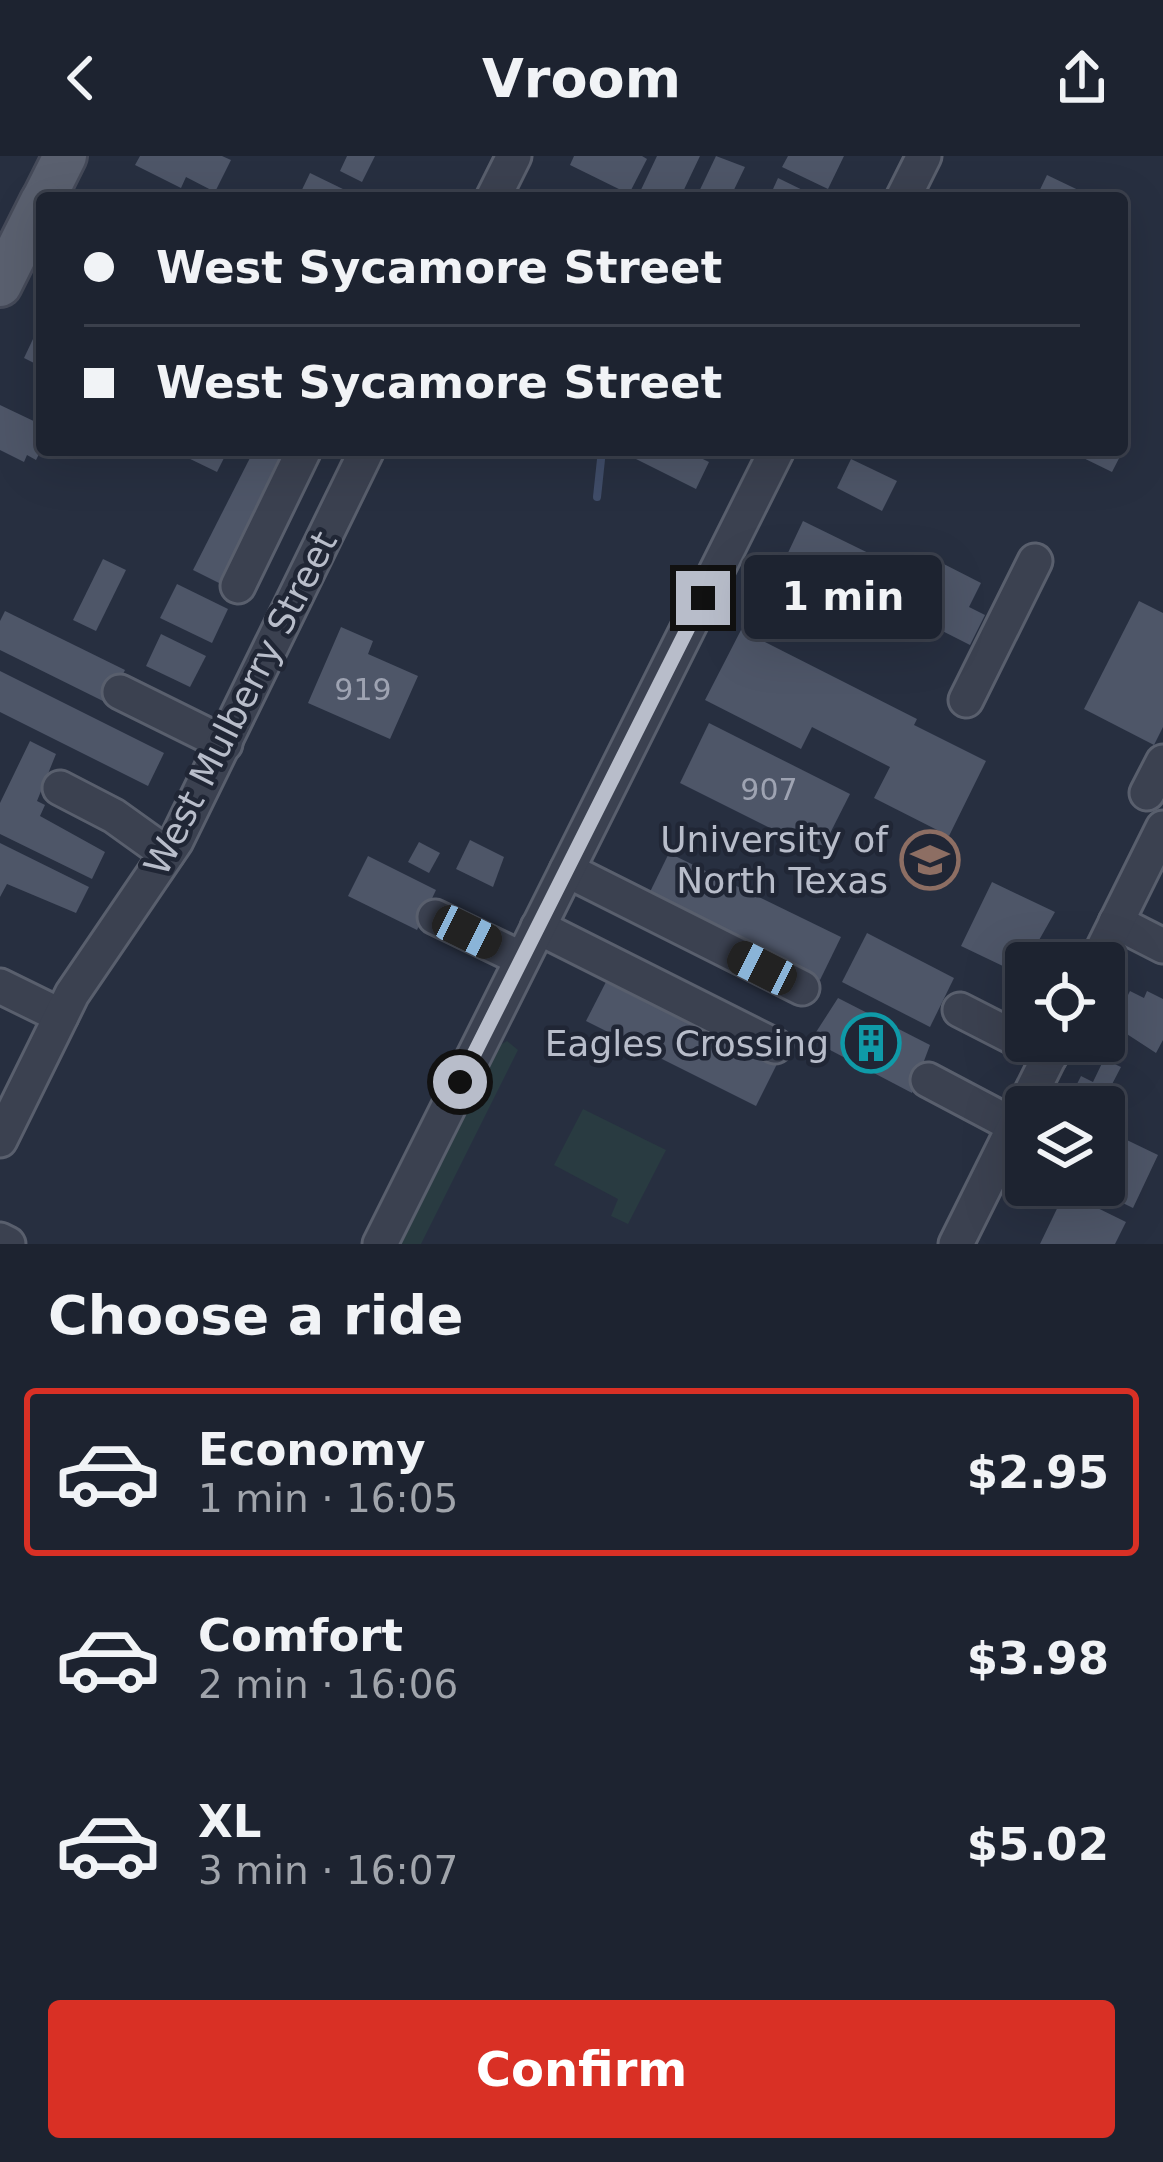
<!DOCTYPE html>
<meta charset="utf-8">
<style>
body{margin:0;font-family:"DejaVu Sans",sans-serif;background:#2a2f3c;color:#f1f3f6;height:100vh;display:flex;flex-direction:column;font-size:45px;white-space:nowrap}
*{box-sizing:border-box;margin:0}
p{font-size:39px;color:#a0a4ab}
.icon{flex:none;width:66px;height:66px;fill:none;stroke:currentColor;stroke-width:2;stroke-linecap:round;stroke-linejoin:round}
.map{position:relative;height:1088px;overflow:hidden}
.sheet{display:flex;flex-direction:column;background:#1d2330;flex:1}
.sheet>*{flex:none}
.banner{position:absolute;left:36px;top:36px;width:1092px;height:264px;border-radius:12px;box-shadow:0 12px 48px #0002,0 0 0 3px #3b404c;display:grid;align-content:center;height:264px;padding:0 48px;background:#1d2330}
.fabs{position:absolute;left:1005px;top:786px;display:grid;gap:24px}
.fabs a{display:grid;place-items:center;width:120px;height:120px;border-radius:12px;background:#1d2330;box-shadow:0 12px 48px #0002,0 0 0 3px #3b404c;font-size:60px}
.end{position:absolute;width:54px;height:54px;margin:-27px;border:15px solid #b8bdca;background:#111;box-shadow:0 0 0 6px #111}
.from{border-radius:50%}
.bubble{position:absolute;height:84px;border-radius:12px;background:#1d2330;box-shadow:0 12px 48px #0002,0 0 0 3px #3b404c;font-size:39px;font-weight:700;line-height:84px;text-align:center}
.car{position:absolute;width:36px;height:72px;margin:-36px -18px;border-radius:15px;box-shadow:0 0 9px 3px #0007;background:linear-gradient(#222 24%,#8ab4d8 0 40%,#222 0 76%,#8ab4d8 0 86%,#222 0)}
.banner b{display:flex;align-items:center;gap:42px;height:114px;font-size:45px}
.banner b+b{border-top:3px solid #3b404c}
.banner i{width:30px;height:30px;background:#f1f3f6}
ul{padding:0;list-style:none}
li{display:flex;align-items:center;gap:36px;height:168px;margin:0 24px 18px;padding:0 24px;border:6px solid transparent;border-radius:12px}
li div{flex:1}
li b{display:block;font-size:45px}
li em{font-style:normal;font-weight:700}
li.on{border-color:#d93025}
li>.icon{width:108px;height:108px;stroke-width:1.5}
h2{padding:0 48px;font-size:54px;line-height:144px}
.cta{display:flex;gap:24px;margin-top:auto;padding:24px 48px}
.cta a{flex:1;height:138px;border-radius:12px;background:#d93025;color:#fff;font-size:48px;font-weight:700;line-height:138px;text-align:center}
header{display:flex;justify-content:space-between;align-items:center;height:156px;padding:0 48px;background:#1d2330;font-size:54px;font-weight:700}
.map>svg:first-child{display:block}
</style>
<header><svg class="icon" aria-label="back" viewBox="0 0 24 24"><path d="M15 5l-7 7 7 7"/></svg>Vroom<svg class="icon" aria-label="share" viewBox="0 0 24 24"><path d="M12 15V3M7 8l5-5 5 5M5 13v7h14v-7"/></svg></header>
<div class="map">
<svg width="1163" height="1088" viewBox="0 0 1163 1088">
<rect width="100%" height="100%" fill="#272f40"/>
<!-- green -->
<g fill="#293b41">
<polygon points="507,885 518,894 421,1088 398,1088 498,890"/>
<polygon points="583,953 666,994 628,1068 611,1060 618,1043 554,1009"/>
</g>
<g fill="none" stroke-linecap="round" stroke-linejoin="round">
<!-- stream -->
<g stroke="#404d69" stroke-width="8">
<polyline points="521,41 521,42"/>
<polyline points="597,341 602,294"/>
</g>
</g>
<!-- building -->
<g fill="#4e5668">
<polygon points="140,0 222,0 231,4 215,36 186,21 181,32 135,9"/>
<polygon points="347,0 375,0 362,26 340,15"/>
<polygon points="574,0 642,0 647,3 629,38 570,9"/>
<polygon points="657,0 700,0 680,42 639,38"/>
<polygon points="716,0 745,11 730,42 696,42"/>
<polygon points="788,0 844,0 828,33 782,11"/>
<polygon points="310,17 347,35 343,42 298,42"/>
<polygon points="1047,19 1095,42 1036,42"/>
<polygon points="778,22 819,42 769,42"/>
<polygon points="42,164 42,211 24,202"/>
<polygon points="0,249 42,269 42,292 36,304 27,299 24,306 0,294"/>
<polygon points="1122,277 1130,281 1112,316 1067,294 1122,294"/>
<polygon points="187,294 228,294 217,316 184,300"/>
<polygon points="254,294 289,294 221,428 193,414"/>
<polygon points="636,294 684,294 709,306 696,333 632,301"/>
<polygon points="851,303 897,325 882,355 837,332"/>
<polygon points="803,365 897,411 879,446 786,401"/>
<polygon points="103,403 126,414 96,475 73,464"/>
<polygon points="934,403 981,427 969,451 985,459 970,489 897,452 919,408 929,414"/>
<polygon points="177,428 228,453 212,487 160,462"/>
<polygon points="1139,445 1163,457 1163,571 1154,589 1084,553"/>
<polygon points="5,455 125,514 109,548 0,494 0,465"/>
<polygon points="341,471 373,485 368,498 418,520 390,583 308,547"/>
<polygon points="741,474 917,563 914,569 986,605 949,680 874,642 890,611 812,571 801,593 705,544"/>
<polygon points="161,478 206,500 190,531 146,510"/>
<polygon points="0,515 164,597 148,630 0,556"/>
<polygon points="709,567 850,638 820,697 680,627"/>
<polygon points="30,585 56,598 37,645 45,649 40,660 105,696 92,723 0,678 0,647"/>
<polygon points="470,684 504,701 493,731 456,713"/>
<polygon points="419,686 440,697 429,717 408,706"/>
<polygon points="0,687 89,731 76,757 7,728 0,741"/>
<polygon points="669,697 841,781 820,824 648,740"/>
<polygon points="368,700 436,734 417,774 348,740"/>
<polygon points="992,726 1055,756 1026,807 1024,820 961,790"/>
<polygon points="867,777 954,822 930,871 842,826"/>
<polygon points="608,822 778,906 756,950 586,865"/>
<polygon points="1130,835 1144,842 1147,835 1163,843 1163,884 1156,897 1113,869"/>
<polygon points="838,842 930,889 912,937 811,884"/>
<polygon points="1104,903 1121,911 1108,936 1118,940 1111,955 1073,936 1081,920 1093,926"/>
<polygon points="1104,973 1158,999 1133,1052 1086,1029 1104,1029"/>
<polygon points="1065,1036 1126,1066 1115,1088 1040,1088"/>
</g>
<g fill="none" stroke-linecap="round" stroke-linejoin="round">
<defs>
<g id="minor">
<polyline points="493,42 514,0"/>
<polyline points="903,42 924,0"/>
<polyline points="238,430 304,294"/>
<polyline points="120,536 225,588"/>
<polyline points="966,544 1035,405"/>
<polyline points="60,632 114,660 167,698"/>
<polyline points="1147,637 1163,606"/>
<polyline points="567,714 802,832"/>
<polyline points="435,761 522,803"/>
<polyline points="1116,766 1163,790"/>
<polyline points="538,771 775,890"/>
<polyline points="1096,807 1163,672"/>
<polyline points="0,830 61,860"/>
<polyline points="960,854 1050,900"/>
<polyline points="928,924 1015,970"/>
<polyline points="0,984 72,838 176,685 367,294"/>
<polyline points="0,1084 8,1088"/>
<polyline points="380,1088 777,294"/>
<polyline points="956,1088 1057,885"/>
</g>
<g id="major">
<polyline points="44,42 65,0"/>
<polyline points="0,129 42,45"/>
</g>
</defs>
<!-- minor casing -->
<use href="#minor" stroke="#595f6d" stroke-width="39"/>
<!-- major casing -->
<use href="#major" stroke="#454a59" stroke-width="48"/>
<!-- minor -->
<use href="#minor" stroke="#3b4150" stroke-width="33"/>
<!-- major -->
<use href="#major" stroke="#5a606f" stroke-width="42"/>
</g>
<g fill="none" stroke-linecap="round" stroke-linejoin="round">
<!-- route -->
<polyline stroke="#b8bdca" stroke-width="15" points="460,926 703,442"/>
</g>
<!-- icons -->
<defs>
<symbol id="university-ring" viewBox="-11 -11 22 22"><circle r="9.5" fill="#202635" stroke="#8d6e63" stroke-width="1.5"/><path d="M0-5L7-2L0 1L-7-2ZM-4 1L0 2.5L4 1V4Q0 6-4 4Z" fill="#8d6e63"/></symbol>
<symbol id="building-ring" viewBox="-11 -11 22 22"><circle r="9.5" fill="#202635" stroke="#0f9aa8" stroke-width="1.5"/><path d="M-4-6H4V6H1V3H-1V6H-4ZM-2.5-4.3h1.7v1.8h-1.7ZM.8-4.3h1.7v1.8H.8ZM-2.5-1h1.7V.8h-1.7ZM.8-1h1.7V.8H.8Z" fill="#0f9aa8"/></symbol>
</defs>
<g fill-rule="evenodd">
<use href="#university-ring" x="897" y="671" width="66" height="66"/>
<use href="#building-ring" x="838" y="854" width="66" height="66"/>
</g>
<g text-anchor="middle" stroke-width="9" stroke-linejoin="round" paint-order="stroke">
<!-- number labels -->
<g font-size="30" fill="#9ea3b2">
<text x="363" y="544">919</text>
<text x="769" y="644">907</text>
</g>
<!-- street labels -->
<g font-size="36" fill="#b8bdca" stroke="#202635">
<text transform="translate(240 547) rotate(-63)" y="13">West Mulberry Street</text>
</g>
<!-- poi labels -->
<g font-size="36" fill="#b8bdca" stroke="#202635" text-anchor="end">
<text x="888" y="696">University of<tspan x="888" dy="41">North Texas</tspan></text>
<text x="829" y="900">Eagles Crossing</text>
</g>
</g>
</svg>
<div class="fabs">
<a><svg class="icon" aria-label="locate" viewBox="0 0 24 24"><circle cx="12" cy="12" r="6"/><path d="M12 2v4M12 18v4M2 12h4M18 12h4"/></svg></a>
<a><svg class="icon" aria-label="layers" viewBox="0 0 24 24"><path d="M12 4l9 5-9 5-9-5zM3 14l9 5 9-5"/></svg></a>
</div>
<i class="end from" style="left:460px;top:926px"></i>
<i class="end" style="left:703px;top:442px"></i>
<div class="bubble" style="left:744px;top:399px;width:198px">1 min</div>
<i class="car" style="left:467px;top:776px;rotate:116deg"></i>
<i class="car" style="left:762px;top:812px;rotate:297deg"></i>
<div class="banner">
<b><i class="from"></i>West Sycamore Street</b>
<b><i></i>West Sycamore Street</b>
</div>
</div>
<section class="sheet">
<h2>Choose a ride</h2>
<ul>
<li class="on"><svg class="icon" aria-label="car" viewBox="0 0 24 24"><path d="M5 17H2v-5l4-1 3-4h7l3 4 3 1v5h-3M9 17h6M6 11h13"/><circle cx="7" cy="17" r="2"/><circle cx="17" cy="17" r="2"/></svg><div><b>Economy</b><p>1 min · 16:05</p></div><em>$2.95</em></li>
<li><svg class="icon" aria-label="car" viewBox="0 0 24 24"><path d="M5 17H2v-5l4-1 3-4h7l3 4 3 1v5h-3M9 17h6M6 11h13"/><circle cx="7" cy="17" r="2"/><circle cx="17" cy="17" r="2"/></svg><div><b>Comfort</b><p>2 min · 16:06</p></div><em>$3.98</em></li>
<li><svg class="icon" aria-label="car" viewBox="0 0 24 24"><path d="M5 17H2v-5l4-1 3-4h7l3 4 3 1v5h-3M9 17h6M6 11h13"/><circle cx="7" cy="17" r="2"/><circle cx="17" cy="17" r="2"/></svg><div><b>XL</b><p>3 min · 16:07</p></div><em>$5.02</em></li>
</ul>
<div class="cta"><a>Confirm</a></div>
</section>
